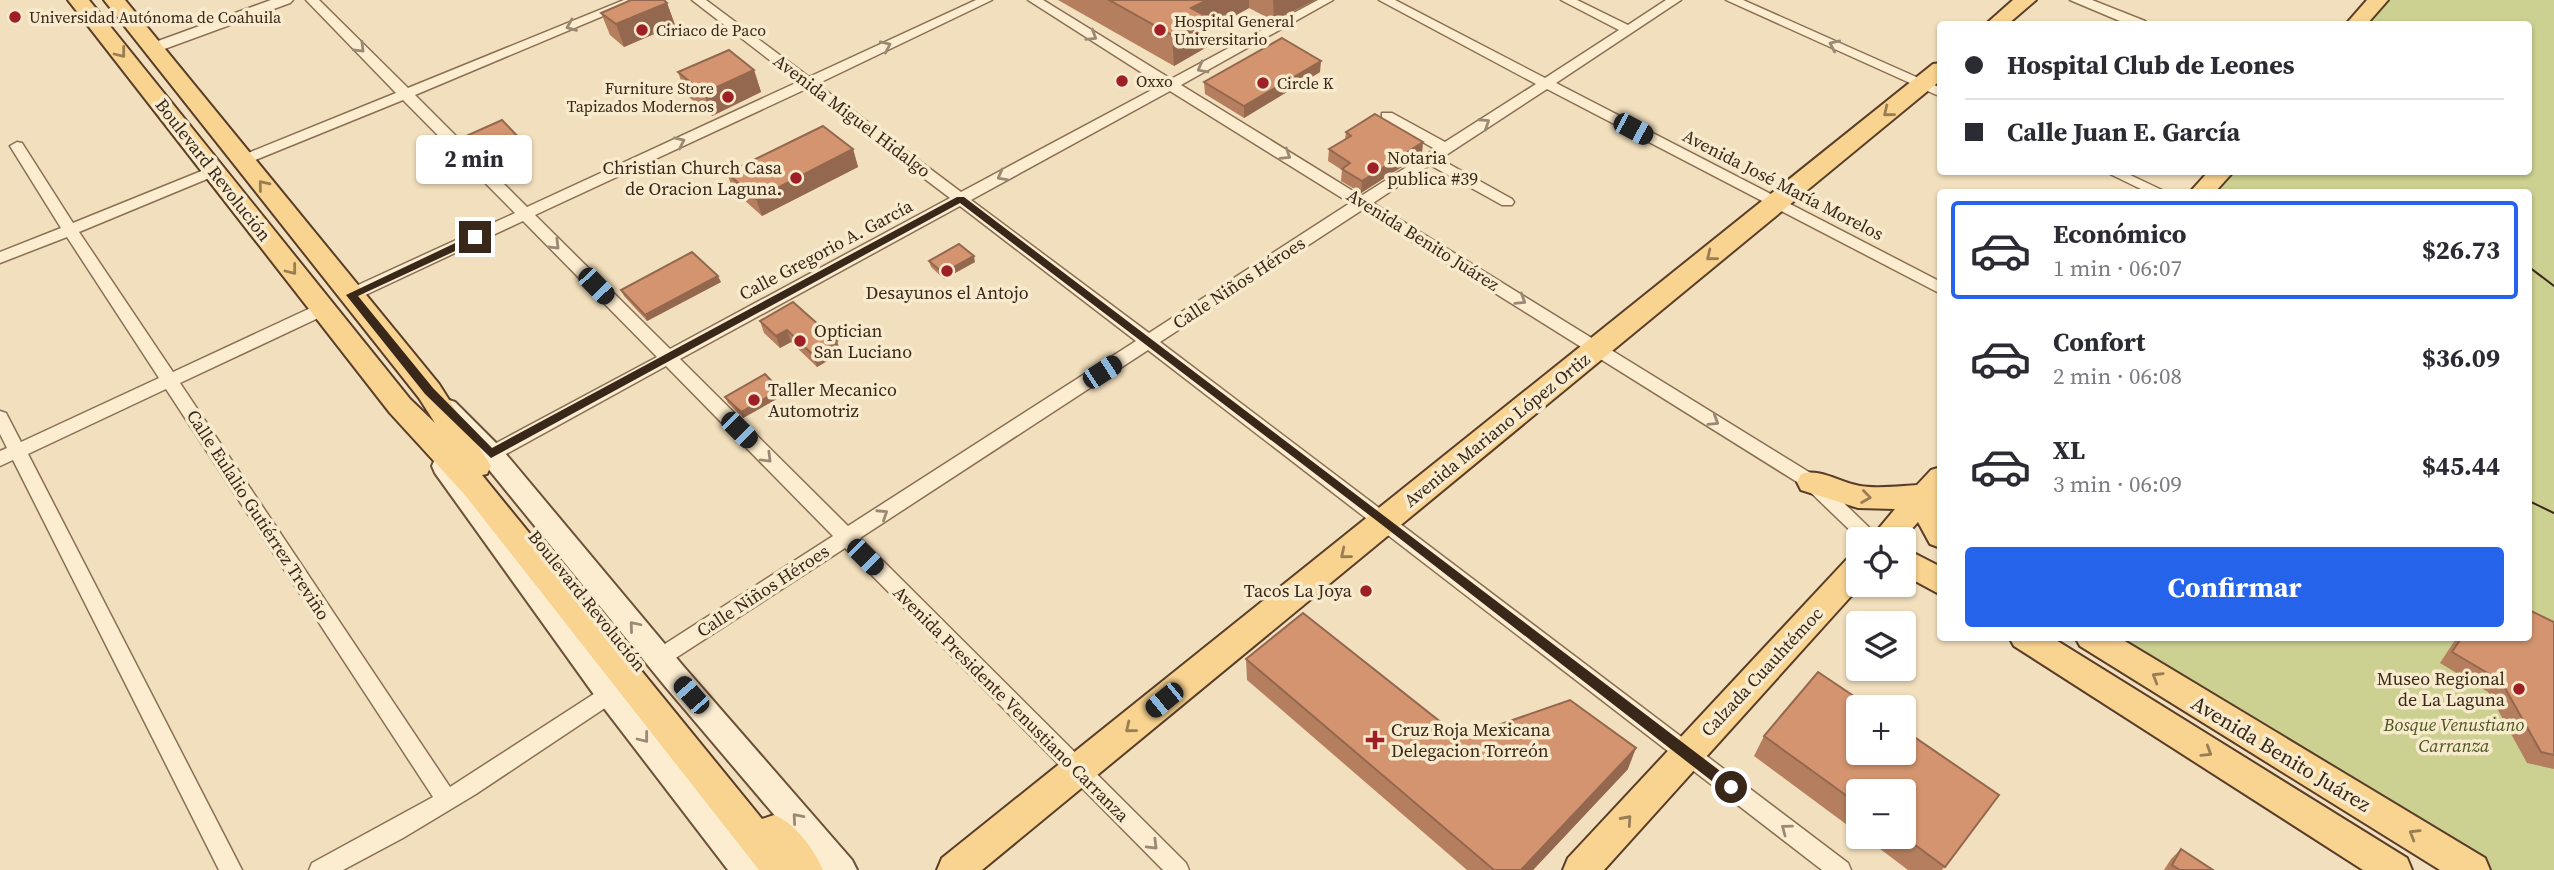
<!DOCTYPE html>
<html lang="es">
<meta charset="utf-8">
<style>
body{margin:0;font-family:"Source Serif 4",serif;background:#f7f7f7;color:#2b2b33;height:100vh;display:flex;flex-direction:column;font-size:26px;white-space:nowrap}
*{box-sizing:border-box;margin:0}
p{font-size:23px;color:#7c7c81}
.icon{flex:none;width:38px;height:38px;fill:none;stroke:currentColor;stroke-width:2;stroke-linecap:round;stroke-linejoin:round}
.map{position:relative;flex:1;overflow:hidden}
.side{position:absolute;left:1937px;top:189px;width:595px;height:452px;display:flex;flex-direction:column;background:#fff;border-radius:7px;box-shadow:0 2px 5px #0004}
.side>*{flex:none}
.hud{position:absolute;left:1937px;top:21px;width:595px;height:154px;border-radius:7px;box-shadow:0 2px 5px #0004;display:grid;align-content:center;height:154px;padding:0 28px;background:#fff}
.buttons{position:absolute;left:1846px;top:527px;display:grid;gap:14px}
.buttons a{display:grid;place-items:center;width:70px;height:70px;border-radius:7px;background:#fff;box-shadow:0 2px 5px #0004;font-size:35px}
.end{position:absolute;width:32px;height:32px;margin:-16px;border:9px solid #39281a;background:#fff;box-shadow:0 0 0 4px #fff}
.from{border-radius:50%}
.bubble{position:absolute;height:49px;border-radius:7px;background:#fff;box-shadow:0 2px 5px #0004;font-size:23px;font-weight:700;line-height:49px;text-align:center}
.car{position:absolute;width:21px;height:42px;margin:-21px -10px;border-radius:9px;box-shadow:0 0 5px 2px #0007;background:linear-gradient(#222 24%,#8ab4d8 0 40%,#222 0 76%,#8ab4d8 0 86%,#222 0)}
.hud b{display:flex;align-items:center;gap:24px;height:66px;font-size:26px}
.hud b+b{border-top:2px solid #e1e1e2}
.hud i{width:18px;height:18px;background:#2b2b33}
ul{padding:12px 0 0;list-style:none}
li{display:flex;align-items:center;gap:21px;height:98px;margin:0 14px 10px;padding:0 14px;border:4px solid transparent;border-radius:7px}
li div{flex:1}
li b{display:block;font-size:26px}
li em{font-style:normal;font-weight:700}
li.on{border-color:#2563eb}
li>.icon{width:63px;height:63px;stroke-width:1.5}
.action{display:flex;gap:14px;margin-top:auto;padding:14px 28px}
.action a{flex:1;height:80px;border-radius:7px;background:#2563eb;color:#fff;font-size:28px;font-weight:700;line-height:80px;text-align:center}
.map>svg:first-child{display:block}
</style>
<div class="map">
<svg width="2554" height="870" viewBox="0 0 2554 870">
<rect width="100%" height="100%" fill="#f2dfbd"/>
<!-- green -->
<polygon fill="#ccd090" points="2388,0 2554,0 2554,870 2483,870 2106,637 2529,637 2529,192 2211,192 2231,172 2529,172 2529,24 2365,24"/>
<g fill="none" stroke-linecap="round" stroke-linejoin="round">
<defs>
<g id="minor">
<path d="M306,0H319L408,88L624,0H641L415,95L527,207L798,82L692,0H706L809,77L976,0H992L817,84L961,192L1161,85L1028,0H1043L1171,79L1318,0H1333L1181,85L1361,196L1435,149L1382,119V113H1392L1445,142L1536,84L1379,0H1395L1545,78L1619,30L1561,0H1577L1628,25L1666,0H1681L1556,83L1941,282V294L1547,89L1440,159L1512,199L1514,202L1512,205H1502L1430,165L1373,203L1817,477L1881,539H1859L1805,487L1362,210L1160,342L1848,863L1851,870H1822L1148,350L860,538L1186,863L1189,870H1163L845,548L668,663L661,665L654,663L651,657L654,651L833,536L666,366L497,459H485L482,454L485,449L657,357L523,221L357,299H345L343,295L345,291L515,213L403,100L248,163H238L236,160L238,157L396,93ZM806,89L950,198L670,349L535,215ZM1170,91L1350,203L1149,333L971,200ZM960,206L1136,341L848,526L680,359Z"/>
<polygon points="1726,0 1743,0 1941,88 1941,97"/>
<polygon points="17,142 22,143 73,223 209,168 219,168 221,171 219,174 79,232 173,372 317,305 329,305 331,309 329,313 180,383 450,787 603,688 610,685 617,688 620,694 617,700 476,794 403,838 343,870 309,870 312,863 433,797 166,389 28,454 242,870 219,870 13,460 0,466 0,451 7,448 0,434 0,411 6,413 21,442 159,378 67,237 0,263 0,252 61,228 10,146"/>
<polygon points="2106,172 2124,172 2166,192 2147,192"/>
</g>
<g id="tertiary">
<polygon points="271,0 293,0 290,3 159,51 153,53 145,48 147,45"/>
<polygon points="2070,0 2092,0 2145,21 2148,24 2127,24"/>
</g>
<g id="secondary">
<polygon points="446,399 455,402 500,447 684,667 852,860 857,870 821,870 664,685 482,461 437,414 434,408 437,402"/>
<polygon points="444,457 453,459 620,685 758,860 763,870 728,870 600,703 435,473 432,466 435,459"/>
</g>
<g id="primary">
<path d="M68,0H89L410,399L435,423L419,398L104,0H125L439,384L491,466L487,474L482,475L762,819L774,815C795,823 814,849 823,870H759L465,495L390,413Z"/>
<polygon points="2013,0 2036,0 2008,24 1986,24"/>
<polygon points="2367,0 2388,0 2367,24 2346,24"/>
<polygon points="1941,63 1941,80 982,870 937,870 942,858 1933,64"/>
<polygon points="2208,172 2233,172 2215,192 2190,192"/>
<path d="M1941,467V548L1930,544L1918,522L1903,539H1870L1895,509L1858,508L1801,490L1797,482L1801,474C1821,468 1840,483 1860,486C1879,489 1898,486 1917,485L1931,470Z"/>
<polygon points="1904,548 1941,567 1941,595 1904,575"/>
<polygon points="1858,556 1858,584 1862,584 1604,870 1563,870 1568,858 1847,559"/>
<polygon points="2009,637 2051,637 2407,858 2412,870 2363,870 2014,646"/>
<polygon points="2075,637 2118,637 2485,858 2490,870 2440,870 2080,646"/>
</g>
</defs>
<!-- minor casing -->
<use href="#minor" stroke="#8b6f54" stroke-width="3"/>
<!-- tertiary casing -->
<use href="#tertiary" stroke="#8b6f54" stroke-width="3"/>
<!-- secondary casing -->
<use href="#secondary" stroke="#6c5038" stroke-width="4"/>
<!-- primary casing -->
<use href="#primary" stroke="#583d29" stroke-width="4"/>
<!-- minor -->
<use href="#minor" fill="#fcedd0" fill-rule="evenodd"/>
<!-- tertiary -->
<use href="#tertiary" fill="#fcedd0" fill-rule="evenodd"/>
<!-- secondary -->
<use href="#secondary" fill="#fcedd0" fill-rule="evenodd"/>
<!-- primary -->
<use href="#primary" fill="#f9d390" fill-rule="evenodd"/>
<!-- tram -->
<g stroke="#39281a" stroke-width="2">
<polyline points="2529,267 2554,286"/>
<polyline points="2529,501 2554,513"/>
</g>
</g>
<!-- wall -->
<g fill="#b57f5f">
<polygon points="1058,0 1315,0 1274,21 1249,8 1206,32 1207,47 1174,66"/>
<polygon points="667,3 675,25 624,47 610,35 601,13"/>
<polygon points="754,70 761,92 712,116 686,95 678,72"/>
<polygon points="1320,72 1244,118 1205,94 1204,82"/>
<polygon points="1346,132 1422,154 1361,193 1341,181 1342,170 1328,161 1329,149 1345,139"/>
<polygon points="466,136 523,142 529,154 493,169 472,148"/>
<polygon points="853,149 858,167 762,216 733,190 727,173"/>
<polygon points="929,261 975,262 944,279 931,267"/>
<polygon points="721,282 647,321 624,296 621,290"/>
<polygon points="793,302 841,353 817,367 791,342 780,348 764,333 760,321"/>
<polygon points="780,390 782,396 743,418 728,403 725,397"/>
<polygon points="2554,622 2554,769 2527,763 2488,692 2440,663 2457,637 2529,637"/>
<polygon points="1246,659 1461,738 1628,769 1533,870 1467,870 1247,680"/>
<polygon points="1764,736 1999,795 1942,870 1908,870 1863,836 1904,836 1858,791 1858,833 1754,756"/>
<polygon points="2181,849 2213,870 2164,870 2171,859"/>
</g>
<!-- shaded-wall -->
<g fill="#94684e">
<polygon points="1207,0 1249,0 1249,8 1206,32 1207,47 1174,66 1172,35 1191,8"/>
<polygon points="1273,0 1315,0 1274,21"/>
<polygon points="667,3 675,25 624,47 616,24"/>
<polygon points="1321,61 1320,72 1244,118 1244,106"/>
<polygon points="754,70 761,92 712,116 704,93"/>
<polygon points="523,142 529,154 493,169 487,158"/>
<polygon points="1423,142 1422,154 1361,193 1362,181"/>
<polygon points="853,149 858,167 762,216 756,199"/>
<polygon points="974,256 975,262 944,279 943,273"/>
<polygon points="718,276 721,282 647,321 645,315"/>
<polygon points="787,330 791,342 780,348 776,336"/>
<polygon points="837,341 841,353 817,367 813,355"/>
<polygon points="780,390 782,396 743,418 741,412"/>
<polygon points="1636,748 1628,769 1533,870 1521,870"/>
</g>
<!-- building -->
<g fill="#d3946f" stroke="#94684e" stroke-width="2">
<polygon points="631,0 664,0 667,3 616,24 601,13"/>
<polygon points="1109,0 1207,0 1191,8 1206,16 1172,35"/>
<polygon points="1282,38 1321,61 1244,106 1204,82"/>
<polygon points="729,50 754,70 704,93 678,72"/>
<polygon points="1375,114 1423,142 1362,181 1342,169 1350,163 1329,149 1351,136 1346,132"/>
<polygon points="502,120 523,142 487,158 466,136"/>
<polygon points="823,126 853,149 756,199 727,173"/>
<polygon points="959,244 974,256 943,273 929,261"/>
<polygon points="692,252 718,276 645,315 621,290"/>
<polygon points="793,302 837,341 813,355 787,330 776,336 760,321"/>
<polygon points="765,374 780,390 741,412 725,397"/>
<polygon points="2529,610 2554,622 2554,755 2541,752 2501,681 2452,652 2462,637 2529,637"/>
<polygon points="1303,613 1461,738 1570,700 1636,748 1521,870 1494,870 1246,659"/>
<polygon points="1818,672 1870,707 1858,707 1858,752 1904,752 1904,730 1999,795 1945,867 1903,836 1904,836 1904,791 1858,791 1858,804 1764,736"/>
<polygon points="2181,849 2213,870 2180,870 2172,865"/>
</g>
<!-- one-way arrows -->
<defs><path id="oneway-chevron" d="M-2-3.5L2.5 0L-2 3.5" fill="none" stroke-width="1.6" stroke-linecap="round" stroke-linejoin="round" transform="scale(1.75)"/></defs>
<g stroke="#9a8a75">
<use href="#oneway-chevron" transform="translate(571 26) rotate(158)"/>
<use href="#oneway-chevron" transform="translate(1092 36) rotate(32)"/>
<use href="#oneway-chevron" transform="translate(1834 45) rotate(-156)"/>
<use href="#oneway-chevron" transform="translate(886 46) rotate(-25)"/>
<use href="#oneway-chevron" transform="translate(360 48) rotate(45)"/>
<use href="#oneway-chevron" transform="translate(1202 68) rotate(152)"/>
<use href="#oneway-chevron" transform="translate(1485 123) rotate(-33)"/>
<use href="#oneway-chevron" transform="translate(680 142) rotate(-25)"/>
<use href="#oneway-chevron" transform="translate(1286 155) rotate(32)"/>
<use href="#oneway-chevron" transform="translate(1002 176) rotate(152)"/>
<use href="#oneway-chevron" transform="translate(555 245) rotate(45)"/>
<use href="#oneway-chevron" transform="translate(1521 300) rotate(32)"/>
<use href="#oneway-chevron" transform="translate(1714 421) rotate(32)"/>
<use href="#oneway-chevron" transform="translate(767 458) rotate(45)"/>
<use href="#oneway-chevron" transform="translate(883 514) rotate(-33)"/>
<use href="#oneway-chevron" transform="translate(634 626) rotate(-130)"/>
<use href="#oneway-chevron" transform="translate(644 738) rotate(52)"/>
<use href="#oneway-chevron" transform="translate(797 818) rotate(-131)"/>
<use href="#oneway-chevron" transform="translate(1786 829) rotate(-143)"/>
<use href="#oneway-chevron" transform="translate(1153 845) rotate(45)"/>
</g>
<g stroke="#997e55">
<use href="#oneway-chevron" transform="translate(121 53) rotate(52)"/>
<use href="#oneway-chevron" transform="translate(1888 112) rotate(141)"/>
<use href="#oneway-chevron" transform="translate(263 185) rotate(-129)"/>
<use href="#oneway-chevron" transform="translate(1711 256) rotate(141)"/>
<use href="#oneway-chevron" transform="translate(292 270) rotate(52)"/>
<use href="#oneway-chevron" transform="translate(1866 497) rotate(8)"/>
<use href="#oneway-chevron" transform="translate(1345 554) rotate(141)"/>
<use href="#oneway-chevron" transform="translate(2157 677) rotate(-149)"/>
<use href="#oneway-chevron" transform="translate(1130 728) rotate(141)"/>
<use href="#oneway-chevron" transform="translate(2207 752) rotate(32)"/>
<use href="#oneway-chevron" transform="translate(1627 820) rotate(-48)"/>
<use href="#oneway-chevron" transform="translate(2414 834) rotate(-149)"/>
</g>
<!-- route -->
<polygon fill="#39281a" points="957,197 964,197 1736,783 1736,792 1726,792 1381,524 960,203 491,458 425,394 346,295 472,235 479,235 479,240 358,296 433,388 492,448"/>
<!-- markers -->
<g fill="#9f1f26" stroke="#f8eacd" stroke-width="2.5">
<circle cx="15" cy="17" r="7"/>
<circle cx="642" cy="30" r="7"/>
<circle cx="1160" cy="30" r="7"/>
<circle cx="1122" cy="81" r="7"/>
<circle cx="1263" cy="83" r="7"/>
<circle cx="728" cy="97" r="7"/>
<circle cx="1373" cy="168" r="7"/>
<circle cx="796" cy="178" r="7"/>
<circle cx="947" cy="271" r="7"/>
<circle cx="800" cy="341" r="7"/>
<circle cx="754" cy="400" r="7"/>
<circle cx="1366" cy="591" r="7"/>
<circle cx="2519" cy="689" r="7"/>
<path d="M1371.5 729.5h7v7h7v7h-7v7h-7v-7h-7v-7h7z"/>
</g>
<g text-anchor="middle" stroke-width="7" stroke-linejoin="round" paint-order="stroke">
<!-- far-poi labels -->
<g font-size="16" fill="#39281a" stroke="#f8eacd" text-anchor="start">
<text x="29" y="23">Universidad Autónoma de Coahuila</text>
<text x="1174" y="27">Hospital General<tspan x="1174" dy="18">Universitario</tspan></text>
<text x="656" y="36">Ciriaco de Paco</text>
<text x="1136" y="87">Oxxo</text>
<text x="1277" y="89">Circle K</text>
<text x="714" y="94" text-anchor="end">Furniture Store<tspan x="714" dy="18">Tapizados Modernos</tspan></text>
</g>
<!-- street labels -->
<g font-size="18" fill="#39281a" stroke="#f8eacd">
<text transform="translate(852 116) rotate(37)" y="6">Avenida Miguel Hidalgo</text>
<text transform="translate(213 170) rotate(52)" y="6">Boulevard Revolución</text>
<text transform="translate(1783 185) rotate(27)" y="6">Avenida José María Morelos</text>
<text transform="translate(1423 240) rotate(32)" y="6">Avenida Benito Juárez</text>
<text transform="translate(826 250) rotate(-28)" y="6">Calle Gregorio A. García</text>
<text transform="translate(1239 283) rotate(-33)" y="6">Calle Niños Héroes</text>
<text transform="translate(1497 430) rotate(-39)" y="6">Avenida Mariano López Ortiz</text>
<text transform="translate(258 515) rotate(57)" y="6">Calle Eulalio Gutiérrez Treviño</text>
<text transform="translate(763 591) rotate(-33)" y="6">Calle Niños Héroes</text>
<text transform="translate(587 601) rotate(51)" y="6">Boulevard Revolución</text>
<text transform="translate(1762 672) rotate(-47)" y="6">Calzada Cuauhtémoc</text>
<text transform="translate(1011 704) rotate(45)" y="6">Avenida Presidente Venustiano Carranza</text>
</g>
<!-- poi labels -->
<g font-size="18" fill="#39281a" stroke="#f8eacd" text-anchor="start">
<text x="1387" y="164">Notaria<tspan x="1387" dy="21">publica #39</tspan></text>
<text x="782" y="174" text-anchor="end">Christian Church Casa<tspan x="782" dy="21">de Oracion Laguna.</tspan></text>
<text x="947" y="299" text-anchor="middle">Desayunos el Antojo</text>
<text x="814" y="337">Optician<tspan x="814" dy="21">San Luciano</tspan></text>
<text x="768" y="396">Taller Mecanico<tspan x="768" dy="21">Automotriz</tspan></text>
<text x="1352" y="597" text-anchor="end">Tacos La Joya</text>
<text x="2505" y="685" text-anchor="end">Museo Regional<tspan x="2505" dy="21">de La Laguna</tspan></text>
<text x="1391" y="736">Cruz Roja Mexicana<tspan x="1391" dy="21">Delegacion Torreón</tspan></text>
</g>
<!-- park labels -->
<g font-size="18" font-style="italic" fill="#4c571f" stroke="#f8eacd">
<text x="2454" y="731">Bosque Venustiano<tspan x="2454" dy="21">Carranza</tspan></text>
</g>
<!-- near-street labels -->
<g font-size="21" fill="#39281a" stroke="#f8eacd">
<text transform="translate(2281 754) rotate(31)" y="7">Avenida Benito Juárez</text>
</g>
</g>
</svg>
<div class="buttons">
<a><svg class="icon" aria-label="locate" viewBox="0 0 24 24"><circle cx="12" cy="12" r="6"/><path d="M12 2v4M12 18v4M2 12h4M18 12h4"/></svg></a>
<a><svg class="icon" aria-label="layers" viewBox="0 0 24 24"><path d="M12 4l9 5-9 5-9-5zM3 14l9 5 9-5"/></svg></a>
<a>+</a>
<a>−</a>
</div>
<i class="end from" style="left:1731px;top:787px"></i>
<i class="end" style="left:475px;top:237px"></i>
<div class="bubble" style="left:416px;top:135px;width:116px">2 min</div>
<i class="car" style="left:1633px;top:129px;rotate:118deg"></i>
<i class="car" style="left:596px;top:286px;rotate:136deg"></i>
<i class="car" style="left:1102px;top:372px;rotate:57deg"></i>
<i class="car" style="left:739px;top:430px;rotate:135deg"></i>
<i class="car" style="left:865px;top:557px;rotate:135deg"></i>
<i class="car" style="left:691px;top:695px;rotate:319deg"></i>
<i class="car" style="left:1164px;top:700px;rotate:231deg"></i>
<div class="hud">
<b><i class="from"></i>Hospital Club de Leones</b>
<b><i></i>Calle Juan E. García</b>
</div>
<section class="side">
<ul>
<li class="on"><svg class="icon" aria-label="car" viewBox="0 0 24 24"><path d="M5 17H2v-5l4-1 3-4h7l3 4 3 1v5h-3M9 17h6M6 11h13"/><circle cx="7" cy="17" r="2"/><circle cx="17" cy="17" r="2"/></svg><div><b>Económico</b><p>1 min · 06:07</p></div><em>$26.73</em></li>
<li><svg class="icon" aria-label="car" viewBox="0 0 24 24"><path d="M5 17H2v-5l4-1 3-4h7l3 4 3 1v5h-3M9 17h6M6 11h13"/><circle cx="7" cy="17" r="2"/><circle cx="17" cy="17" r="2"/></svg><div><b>Confort</b><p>2 min · 06:08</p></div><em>$36.09</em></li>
<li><svg class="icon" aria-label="car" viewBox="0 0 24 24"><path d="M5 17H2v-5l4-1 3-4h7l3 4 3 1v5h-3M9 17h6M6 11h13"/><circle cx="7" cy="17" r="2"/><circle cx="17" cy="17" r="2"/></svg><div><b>XL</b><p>3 min · 06:09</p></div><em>$45.44</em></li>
</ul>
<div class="action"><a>Confirmar</a></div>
</section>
</div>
